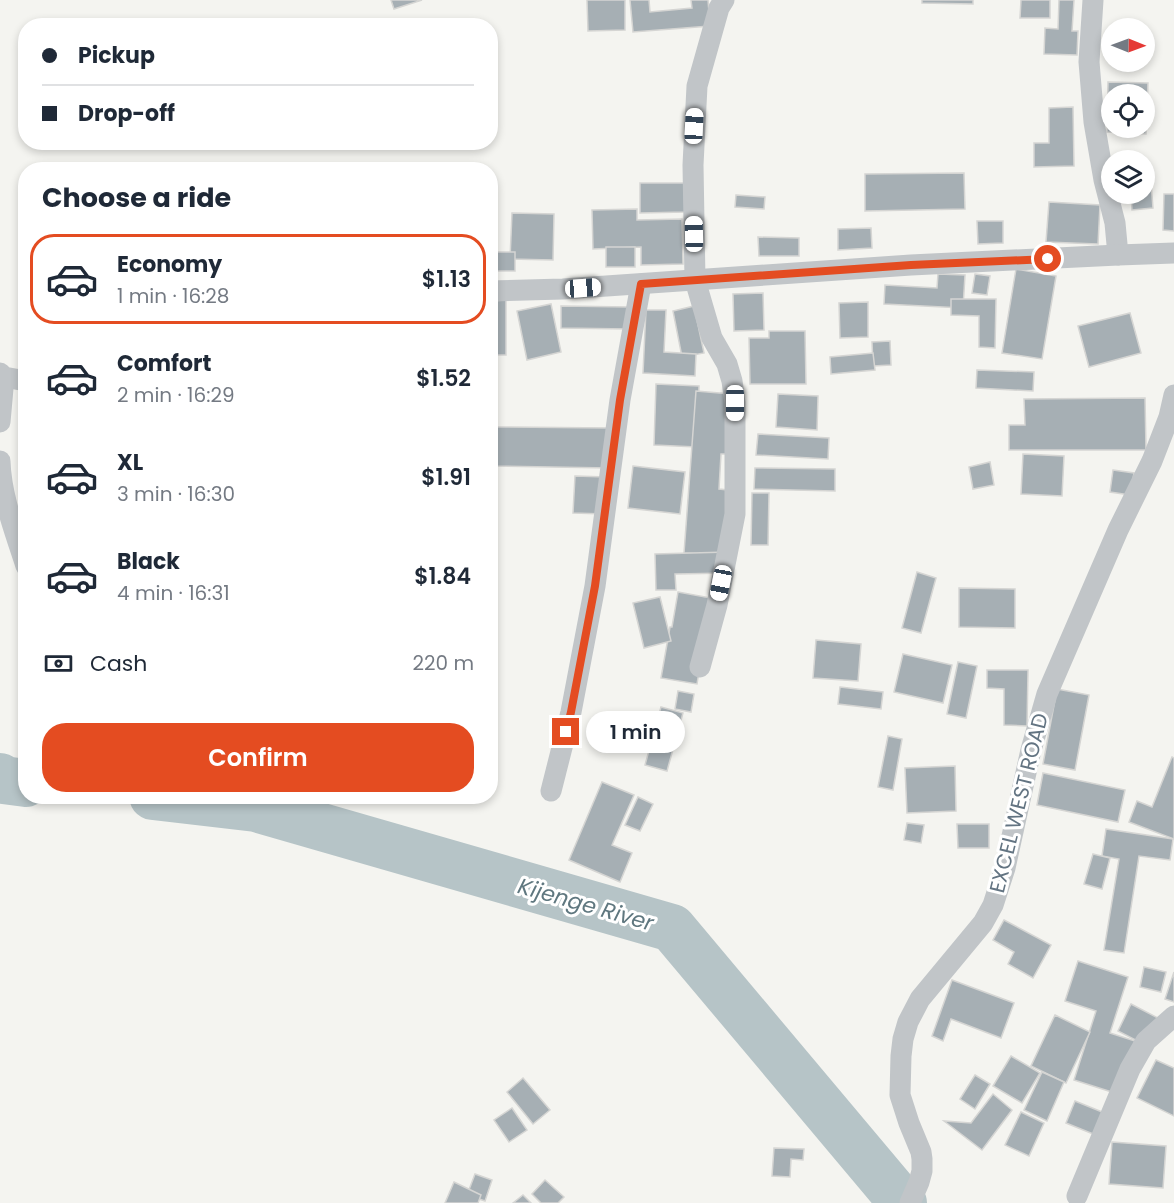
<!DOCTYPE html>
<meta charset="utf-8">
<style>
body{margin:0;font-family:Poppins,sans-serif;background:#f2f2f3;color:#1f2937;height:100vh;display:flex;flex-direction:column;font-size:22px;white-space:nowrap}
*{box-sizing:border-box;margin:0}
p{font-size:20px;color:#747a83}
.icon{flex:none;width:33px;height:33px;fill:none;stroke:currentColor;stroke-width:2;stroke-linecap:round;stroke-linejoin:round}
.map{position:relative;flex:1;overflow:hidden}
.drawer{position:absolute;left:18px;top:162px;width:480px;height:642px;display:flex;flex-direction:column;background:#fff;border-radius:24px;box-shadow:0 3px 9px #0003}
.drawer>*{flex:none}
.banner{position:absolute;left:18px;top:18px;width:480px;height:132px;border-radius:24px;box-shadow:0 3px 9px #0003;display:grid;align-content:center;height:132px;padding:0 24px;background:#fff}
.needle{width:39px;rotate:91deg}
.controls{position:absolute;left:1101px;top:18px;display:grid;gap:12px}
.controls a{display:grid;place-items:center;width:54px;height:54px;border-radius:50%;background:#fff;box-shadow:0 3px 9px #0003;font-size:30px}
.end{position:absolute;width:27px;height:27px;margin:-14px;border:8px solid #e44c21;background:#fff;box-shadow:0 0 0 3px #fff}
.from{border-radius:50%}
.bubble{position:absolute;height:42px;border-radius:21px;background:#fff;box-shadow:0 3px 9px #0003;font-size:20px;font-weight:600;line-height:42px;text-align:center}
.car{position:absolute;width:18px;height:36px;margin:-18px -9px;border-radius:8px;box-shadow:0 0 4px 2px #0007;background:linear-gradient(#fff 24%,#345 0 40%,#fff 0 76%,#345 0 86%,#fff 0)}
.banner b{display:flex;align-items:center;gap:21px;height:57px;font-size:22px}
.banner b+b{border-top:2px solid #e0e1e3}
.banner i{width:15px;height:15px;background:#1f2937}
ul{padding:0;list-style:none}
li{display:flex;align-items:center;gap:18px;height:90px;margin:0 12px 9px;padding:0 12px;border:3px solid transparent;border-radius:24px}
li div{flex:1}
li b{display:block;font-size:22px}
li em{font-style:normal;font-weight:600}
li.current{border-color:#e44c21}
li>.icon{width:54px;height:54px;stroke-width:1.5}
h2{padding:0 24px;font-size:27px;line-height:72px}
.pay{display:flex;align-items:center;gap:15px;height:66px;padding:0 24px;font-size:22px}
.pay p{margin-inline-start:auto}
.cta{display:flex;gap:12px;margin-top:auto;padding:12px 24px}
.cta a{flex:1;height:69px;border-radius:24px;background:#e44c21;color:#fff;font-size:24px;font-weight:600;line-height:69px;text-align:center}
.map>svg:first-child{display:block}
</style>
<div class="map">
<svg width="1174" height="1203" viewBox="0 0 1174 1203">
<rect width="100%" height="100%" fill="#f4f4f0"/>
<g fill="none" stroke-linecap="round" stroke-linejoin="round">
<!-- river -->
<g stroke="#b6c4c7" stroke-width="48">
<polyline points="0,777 3,780 26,783"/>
<polyline points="153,796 256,808 672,928 903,1203"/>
</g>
</g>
<!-- building -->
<g fill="#a6afb4" stroke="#d5d5d3" stroke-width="1.5" fill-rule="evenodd">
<polygon points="391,0 422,0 394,9"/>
<polygon points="587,0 625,0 625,30 588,31"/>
<polygon points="630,0 649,0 650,12 692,8 691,0 708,0 710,26 633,32"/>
<polygon points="922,0 973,0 973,4 922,3"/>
<polygon points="1021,0 1050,0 1050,18 1020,18"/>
<polygon points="1059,0 1074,0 1072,31 1078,31 1077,55 1044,54 1045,28 1058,29"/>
<path d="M1108,82L1148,83L1146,134L1107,132ZM1112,94H1144V128H1112Z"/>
<polygon points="1073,107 1074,166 1034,167 1034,143 1049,143 1049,108"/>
<polygon points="1144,170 1150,170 1153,208 1132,210 1131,194 1144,194"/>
<polygon points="964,173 965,209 865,211 865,174"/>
<polygon points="640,183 684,183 685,212 640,213"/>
<polygon points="1164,194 1174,194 1174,231 1163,230"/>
<polygon points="736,195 765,197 764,209 735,207"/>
<polygon points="1049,202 1100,205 1098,244 1046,242"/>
<polygon points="637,209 637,220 682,219 683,264 641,265 641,247 593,249 592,210"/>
<polygon points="512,213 554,214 553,260 510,259"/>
<polygon points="977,221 1003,221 1003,243 978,244"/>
<polygon points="871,228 872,248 838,250 838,229"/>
<polygon points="758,237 799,238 799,256 759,256"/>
<rect x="606" y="247" width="29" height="20"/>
<rect x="490" y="252" width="25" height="19"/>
<polygon points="1016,269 1056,276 1042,359 1002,353"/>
<polygon points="938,274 965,275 963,308 884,304 885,285 937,288"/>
<polygon points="975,274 990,276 987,295 972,293"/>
<polygon points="763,293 764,330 734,331 733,294"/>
<polygon points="951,299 996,299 995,348 979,347 979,316 951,315"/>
<polygon points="506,300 506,355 490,355 490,301"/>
<polygon points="868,302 868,337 840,338 839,303"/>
<polygon points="551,304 561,352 527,360 517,311"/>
<polygon points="561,306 629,307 629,329 561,328"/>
<polygon points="694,306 704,353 682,357 673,311"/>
<polygon points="646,310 666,310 664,352 696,354 695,376 643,373"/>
<polygon points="1130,313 1141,353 1089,367 1078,326"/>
<polygon points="769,331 805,331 806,384 750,384 749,338 769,338"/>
<polygon points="890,341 891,365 873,366 872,342"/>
<polygon points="873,353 875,370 831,374 830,357"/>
<polygon points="977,370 1034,372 1033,391 976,388"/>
<polygon points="656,384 699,386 697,447 654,445"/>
<polygon points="696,391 731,394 727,454 721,454 719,489 728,490 724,555 684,553"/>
<polygon points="778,394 818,396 817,430 776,427"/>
<polygon points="1145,398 1146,450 1009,450 1009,425 1025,425 1024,399"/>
<polygon points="497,427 610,428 610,468 496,466"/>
<polygon points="758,434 829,438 828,459 756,455"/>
<polygon points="1023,454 1064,456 1062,496 1021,494"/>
<polygon points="990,462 994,485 973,489 969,467"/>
<polygon points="633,466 685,472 680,514 628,508"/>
<polygon points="755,468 835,469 835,491 754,489"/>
<polygon points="1113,470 1134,473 1130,495 1110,492"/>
<polygon points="575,476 606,477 605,514 573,513"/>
<polygon points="752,493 769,493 768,545 751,545"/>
<polygon points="728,552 729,573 675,574 676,590 656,590 655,554"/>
<polygon points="917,572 936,578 921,633 902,628"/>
<polygon points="959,588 1015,589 1015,628 959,627"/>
<polygon points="678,592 711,598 697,684 661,678 670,627 672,627"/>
<polygon points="660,597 671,641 644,648 633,603"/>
<polygon points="816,640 861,644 858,681 813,678"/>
<polygon points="903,654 952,665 943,703 894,692"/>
<polygon points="958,662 977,666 966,718 947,714"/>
<polygon points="987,670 1028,670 1027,726 1004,725 1004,689 987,688"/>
<polygon points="840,687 883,692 881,709 838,704"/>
<polygon points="1057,689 1089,695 1075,770 1043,764"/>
<polygon points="678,691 694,694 691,712 675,709"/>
<polygon points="661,707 683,713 667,771 645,765"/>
<polygon points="888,736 902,739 893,790 878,787"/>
<polygon points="1172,757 1174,758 1174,839 1129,822 1137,801 1152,807"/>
<polygon points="955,766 956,811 907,813 905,768"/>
<polygon points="1043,773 1125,790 1118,822 1037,805"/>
<polygon points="602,782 634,795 612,845 632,853 620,882 569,860"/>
<polygon points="638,797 653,804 640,831 625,825"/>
<polygon points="907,823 924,825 921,843 904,840"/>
<polygon points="957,824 989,824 989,848 958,848"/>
<polygon points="1106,829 1173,839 1170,860 1139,856 1124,953 1104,950 1119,859 1102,856"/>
<polygon points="1093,854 1110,858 1102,889 1084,884"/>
<polygon points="1004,920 1051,945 1033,978 1008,964 1014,952 993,940"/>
<polygon points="1078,961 1128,977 1110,1033 1135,1041 1118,1094 1074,1080 1096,1011 1065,1001"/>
<polygon points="1144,967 1166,972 1161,992 1140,987"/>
<polygon points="1174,972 1174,1002 1165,999"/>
<polygon points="952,980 1014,1003 1001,1038 951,1019 943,1041 932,1036"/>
<polygon points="1131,1004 1158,1018 1145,1045 1118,1031"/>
<polygon points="1055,1015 1090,1032 1066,1083 1031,1066"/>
<polygon points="1011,1056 1040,1073 1022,1103 993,1086"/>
<polygon points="1156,1060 1174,1068 1174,1116 1137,1098"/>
<polygon points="1042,1072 1064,1082 1047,1121 1024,1110"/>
<polygon points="975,1075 990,1084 975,1109 960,1099"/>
<polygon points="523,1078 550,1110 533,1124 507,1092"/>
<polygon points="993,1094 1012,1110 982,1150 944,1121 971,1123"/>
<polygon points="1075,1101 1112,1116 1103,1138 1066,1123"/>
<polygon points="512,1108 527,1130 509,1142 494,1120"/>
<polygon points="1021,1112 1044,1123 1029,1156 1005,1145"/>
<polygon points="1112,1142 1166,1146 1163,1188 1109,1184"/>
<polygon points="774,1148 804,1149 803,1160 791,1159 790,1177 772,1176"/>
<polygon points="475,1174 492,1180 485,1201 467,1195"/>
<polygon points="545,1180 564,1197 558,1203 541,1203 532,1194"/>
<polygon points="454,1182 481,1195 478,1203 445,1203"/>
<polygon points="523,1195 531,1203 513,1203"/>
</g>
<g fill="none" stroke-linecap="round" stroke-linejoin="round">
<!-- minor -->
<g stroke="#c1c5c8" stroke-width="21">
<polyline points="1093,0 1089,62 1094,122 1104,180 1115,223 1118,255"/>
<polyline points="490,291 563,289 911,265 1118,255 1174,253"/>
<polyline points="0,373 4,377 26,381"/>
<polyline points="0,422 4,377"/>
<path d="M0,461C1,496 15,532 26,566"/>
<polyline points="700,667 717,605 735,514 735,403 732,381 727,364 712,338 695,280 693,165 697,86 719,8 724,0"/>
<polyline points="551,791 571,712 595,586 620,400 641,284"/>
<polyline points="1077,1196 1130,1069 1146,1041 1174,1016"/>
<polyline points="910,1203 919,1182 922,1171 922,1159 921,1152 909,1123 900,1095 901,1056 903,1039 908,1022 920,999 983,923 993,905 1005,868 1031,750 1047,694 1118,530 1152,461 1169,417 1174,395"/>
</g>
</g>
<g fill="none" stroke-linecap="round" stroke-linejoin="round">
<!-- route -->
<polyline stroke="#e44c21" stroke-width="8" points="566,732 571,712 595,586 620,400 641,284 911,265 1048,259"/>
</g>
<g text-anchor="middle" stroke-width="6" stroke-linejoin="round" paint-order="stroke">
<!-- street labels -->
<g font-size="21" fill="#637482" stroke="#fff">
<text transform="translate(1019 803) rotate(-76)" y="7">EXCEL WEST ROAD</text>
</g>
<!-- water labels -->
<g font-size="22" font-style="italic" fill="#5f777f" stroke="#fff">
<text transform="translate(586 904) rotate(16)" y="8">Kijenge River</text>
</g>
</g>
</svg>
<div class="controls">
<a><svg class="needle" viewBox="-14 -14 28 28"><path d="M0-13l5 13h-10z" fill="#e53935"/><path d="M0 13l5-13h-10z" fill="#747a83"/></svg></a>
<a><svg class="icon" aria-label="locate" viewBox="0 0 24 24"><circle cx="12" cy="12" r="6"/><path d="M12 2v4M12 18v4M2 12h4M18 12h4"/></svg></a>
<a><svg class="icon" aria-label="layers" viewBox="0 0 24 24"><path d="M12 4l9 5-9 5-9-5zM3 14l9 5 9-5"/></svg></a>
</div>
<i class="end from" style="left:1048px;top:259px"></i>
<i class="end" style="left:566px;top:732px"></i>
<div class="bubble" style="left:586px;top:711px;width:99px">1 min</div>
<i class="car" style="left:694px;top:126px;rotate:3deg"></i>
<i class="car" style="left:694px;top:234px;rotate:359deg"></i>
<i class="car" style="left:583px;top:288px;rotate:86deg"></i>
<i class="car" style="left:735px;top:403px;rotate:180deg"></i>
<i class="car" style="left:721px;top:583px;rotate:191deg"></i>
<div class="banner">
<b><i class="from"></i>Pickup</b>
<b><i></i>Drop-off</b>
</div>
<section class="drawer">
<h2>Choose a ride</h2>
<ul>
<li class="current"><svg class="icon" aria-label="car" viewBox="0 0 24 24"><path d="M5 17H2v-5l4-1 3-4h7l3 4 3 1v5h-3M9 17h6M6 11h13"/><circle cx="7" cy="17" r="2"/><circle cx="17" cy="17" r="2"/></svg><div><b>Economy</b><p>1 min · 16:28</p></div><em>$1.13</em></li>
<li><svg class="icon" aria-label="car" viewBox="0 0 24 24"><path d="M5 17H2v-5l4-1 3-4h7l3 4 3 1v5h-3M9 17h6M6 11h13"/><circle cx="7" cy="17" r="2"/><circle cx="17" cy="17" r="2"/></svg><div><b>Comfort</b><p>2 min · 16:29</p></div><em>$1.52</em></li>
<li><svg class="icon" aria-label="car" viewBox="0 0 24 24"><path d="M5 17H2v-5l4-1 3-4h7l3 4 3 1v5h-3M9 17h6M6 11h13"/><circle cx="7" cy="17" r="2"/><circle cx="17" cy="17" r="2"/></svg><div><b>XL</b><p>3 min · 16:30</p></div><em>$1.91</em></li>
<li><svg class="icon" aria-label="car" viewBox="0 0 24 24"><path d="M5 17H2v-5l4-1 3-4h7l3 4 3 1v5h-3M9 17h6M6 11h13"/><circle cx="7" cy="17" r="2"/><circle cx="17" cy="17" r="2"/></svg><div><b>Black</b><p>4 min · 16:31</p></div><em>$1.84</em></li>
</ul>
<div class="pay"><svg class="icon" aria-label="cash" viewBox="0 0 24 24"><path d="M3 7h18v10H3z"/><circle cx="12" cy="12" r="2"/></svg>Cash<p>220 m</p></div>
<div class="cta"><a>Confirm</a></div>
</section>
</div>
